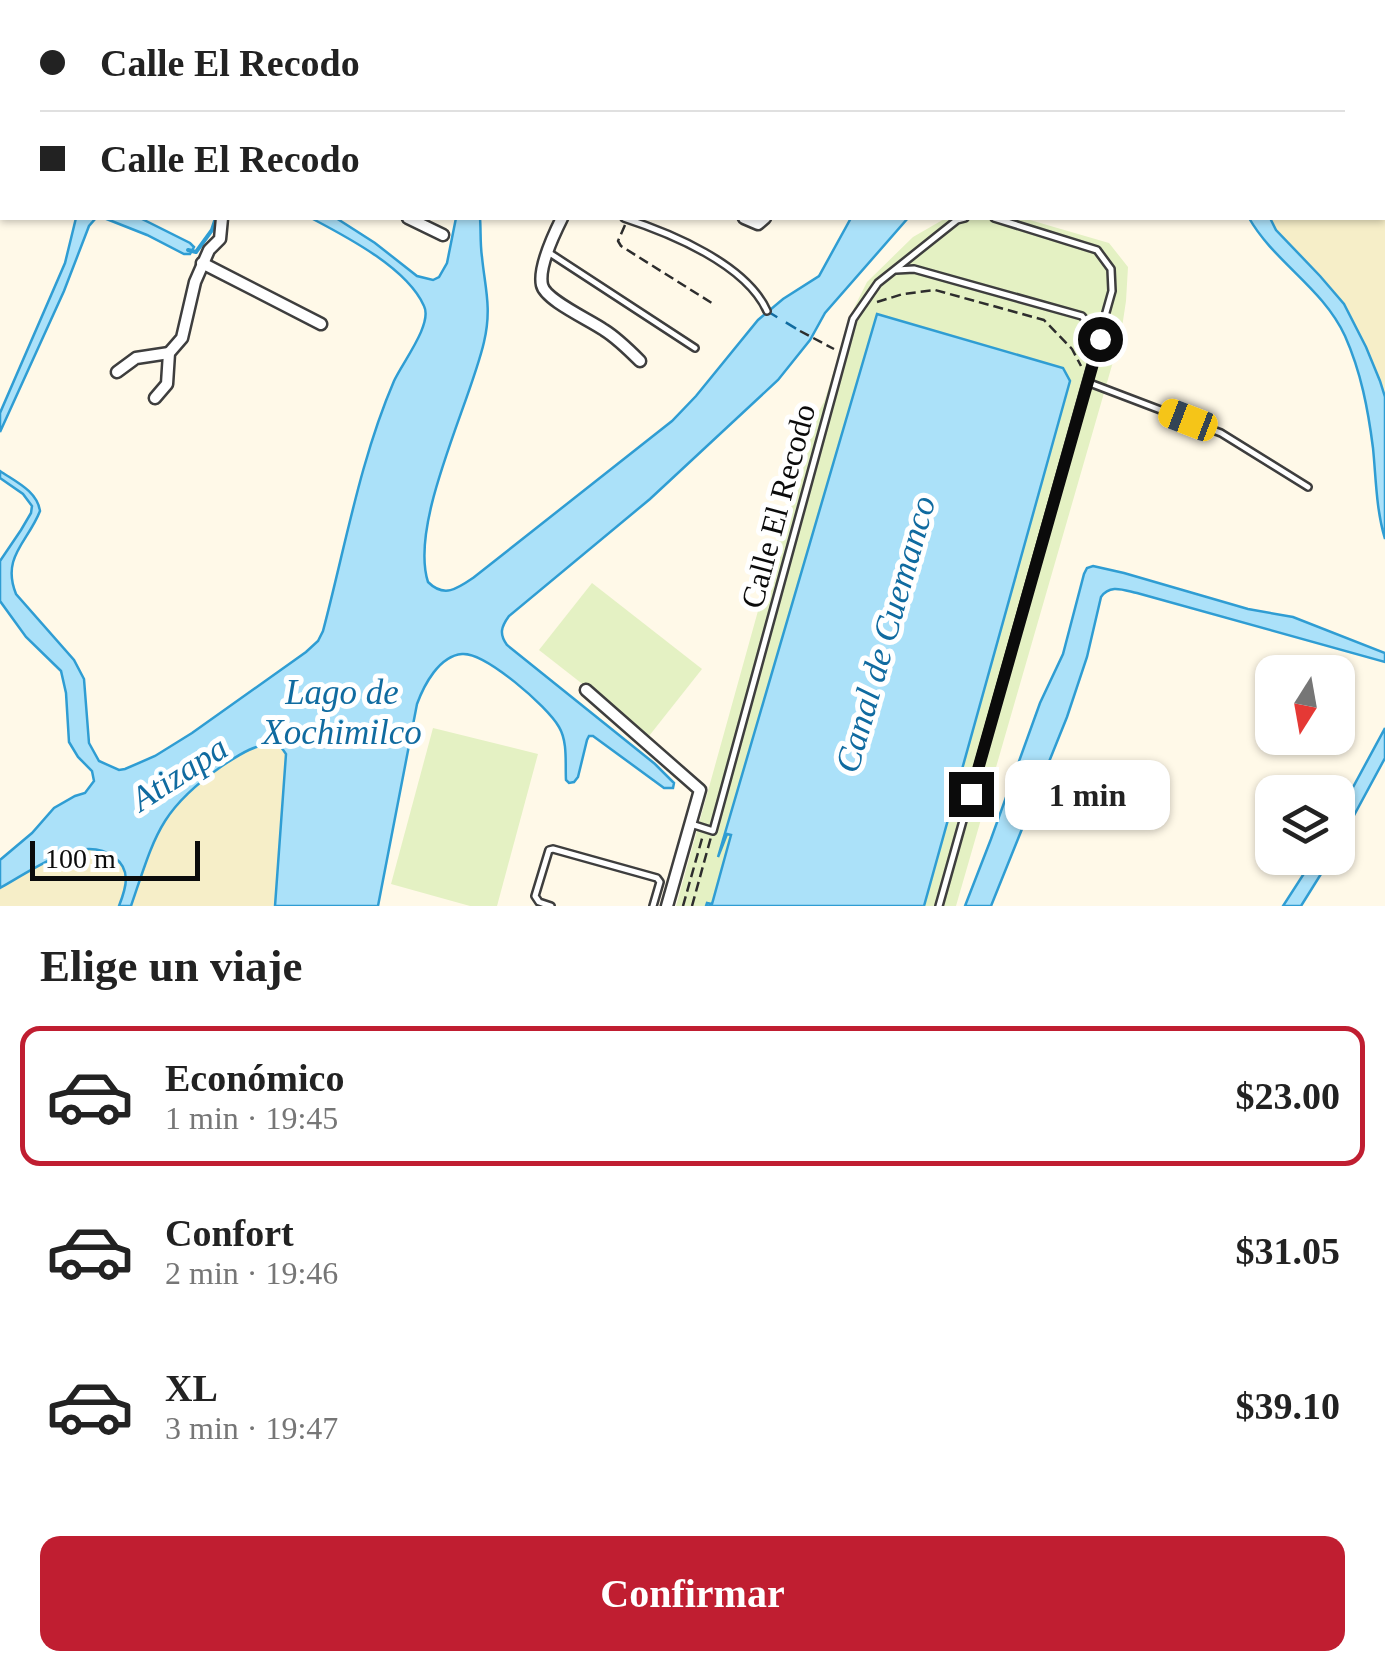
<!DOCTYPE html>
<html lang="es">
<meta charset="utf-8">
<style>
body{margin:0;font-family:"Times New Roman",serif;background:#f6f6f6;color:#222;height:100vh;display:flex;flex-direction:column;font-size:38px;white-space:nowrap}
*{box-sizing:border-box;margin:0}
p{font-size:32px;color:#767676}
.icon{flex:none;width:55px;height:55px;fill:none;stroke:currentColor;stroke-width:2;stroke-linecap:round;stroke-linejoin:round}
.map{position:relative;height:906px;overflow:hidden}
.side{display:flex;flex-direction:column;background:#fff;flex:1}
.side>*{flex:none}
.top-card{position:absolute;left:0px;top:0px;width:1385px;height:220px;box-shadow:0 2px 8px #0004;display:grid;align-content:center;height:220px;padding:0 40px;background:#fff}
.needle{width:65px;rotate:191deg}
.buttons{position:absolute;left:1255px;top:655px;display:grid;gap:20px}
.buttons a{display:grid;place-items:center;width:100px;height:100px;border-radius:20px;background:#fff;box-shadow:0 2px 8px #0004;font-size:50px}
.scale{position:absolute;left:30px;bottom:25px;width:170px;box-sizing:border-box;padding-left:10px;border:5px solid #0b0b0b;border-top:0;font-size:28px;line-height:35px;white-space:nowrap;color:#0b0b0b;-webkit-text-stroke:8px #fff;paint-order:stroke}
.end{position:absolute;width:45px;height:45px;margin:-22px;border:12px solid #0b0b0b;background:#fff;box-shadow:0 0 0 5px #fff}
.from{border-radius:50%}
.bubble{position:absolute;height:70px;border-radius:20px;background:#fff;box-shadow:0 2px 8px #0004;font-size:32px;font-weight:600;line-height:70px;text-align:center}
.car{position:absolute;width:30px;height:60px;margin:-30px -15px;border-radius:12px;box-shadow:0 0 8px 2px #0007;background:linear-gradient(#f5c518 24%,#345 0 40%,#f5c518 0 76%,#345 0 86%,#f5c518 0)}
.top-card b{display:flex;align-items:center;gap:35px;height:95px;font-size:38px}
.top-card b+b{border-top:2px solid #e0e0e0}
.top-card i{width:25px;height:25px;background:#222}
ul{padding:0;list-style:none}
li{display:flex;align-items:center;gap:30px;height:140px;margin:0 20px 15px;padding:0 20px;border:5px solid transparent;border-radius:20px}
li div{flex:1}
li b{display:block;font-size:38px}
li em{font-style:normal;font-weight:600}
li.on{border-color:#c01e31}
li>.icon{width:90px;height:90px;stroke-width:1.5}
h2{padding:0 40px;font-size:45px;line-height:120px}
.button{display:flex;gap:20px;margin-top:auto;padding:20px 40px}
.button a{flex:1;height:115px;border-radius:20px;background:#c01e31;color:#fff;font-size:40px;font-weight:600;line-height:115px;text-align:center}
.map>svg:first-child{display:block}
</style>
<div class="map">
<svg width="1385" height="906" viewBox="0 0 1385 906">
<rect width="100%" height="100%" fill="#fff9e8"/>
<!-- farmland -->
<g fill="#f6eec8">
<polygon points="1311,0 1385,0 1385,397 1374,365 1350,314 1332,289 1276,230 1271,222 1270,218 1382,218 1382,2 1310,2"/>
<polygon points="268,743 279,744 286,754 275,906 131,906 154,838 177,802 204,779 232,759 255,747"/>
<polygon points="82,848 106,852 118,859 125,870 127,879 119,906 0,906 0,888 49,861"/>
</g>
<!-- pitch -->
<g fill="#e4f1c3">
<polygon points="946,218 1023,218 1109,243 1128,267 1126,301 1121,334 956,906 676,906 803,449 812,423 824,402 854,308 867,282 913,237"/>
<polygon points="592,583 702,669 649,736 539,650"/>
<polygon points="433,728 538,754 497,906 470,906 391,884"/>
</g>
<!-- water -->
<g fill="#abe1f9" stroke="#2f9dd3" stroke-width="2.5">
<polygon points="76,218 101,218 96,218 89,226 64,291 0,432 0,413 65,263"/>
<polygon points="104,218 140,218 190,243 194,247 190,254 184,254 147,235"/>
<path d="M311,218H336L375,243L417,276L433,280L439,277L447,263L456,218H480C481,230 480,244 482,257C485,288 492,308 484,342C470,404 409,523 428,582C444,598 457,589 473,578L672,421L696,396L758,320L783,299L819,276L851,218H908L825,313L810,340L778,380L650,499L509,616C501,627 499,634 507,645L655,764L674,783L673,788H664L593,736H589L587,740L578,777L574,782L569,783L566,780C565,764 568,742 559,727C547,706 485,652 462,654C439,656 424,685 417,704L378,906H275L286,754L279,744C258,742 240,754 222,766C159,810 155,836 131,906H119C126,888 132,870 114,857C81,832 30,872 0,888V860L32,833L54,808L75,796L85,793L94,781L92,771L78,757L69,742L66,693L61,671L26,637L0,601V561L21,530L31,513L32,506L23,494L0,478V471C16,482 37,491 40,511C28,542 1,557 16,594L74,660L84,679L89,743L99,761L119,770L125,769L155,756L192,733L306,652L318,641L323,631C345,548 360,460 394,381C402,363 433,324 424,306C407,268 347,237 311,218Z"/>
<path d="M1249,218H1270L1276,230L1320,276L1344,304L1366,347L1380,381L1385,397V539C1376,509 1376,478 1373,448C1368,409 1361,372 1345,336C1323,288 1274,262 1249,218Z"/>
<polygon points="877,314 1063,368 1070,381 924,906 706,906 707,903 712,904 731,835 727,834 718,857"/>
<path d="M1093,566L1124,573L1248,609L1293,617L1385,653V662L1137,593C1123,590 1110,584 1101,597L1087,657L1067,717L991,906H965L991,839L1040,703L1063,654L1084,574L1087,568Z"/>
<polygon points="1385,728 1385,758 1338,845 1338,815"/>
<polygon points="1314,858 1331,858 1301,906 1283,906"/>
</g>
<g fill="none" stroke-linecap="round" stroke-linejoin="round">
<!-- stream -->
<polyline stroke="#2f9dd3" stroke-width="4" points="188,250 196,252 212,230 216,218"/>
<!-- ferry -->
<polyline stroke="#106ba0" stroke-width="2.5" stroke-dasharray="12 10" stroke-linecap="butt" points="767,311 800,331"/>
<defs>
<g id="service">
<path d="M624,218C670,233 746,264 767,311"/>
<polyline points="548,252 695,348"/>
<polyline points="896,270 914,269 1082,316 1100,339"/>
<polyline points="1087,382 1221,433 1308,487"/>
<polyline points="691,824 713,831 853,319 878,283 957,220 965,218"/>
<polyline points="551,906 539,902 535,896 549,850 553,849 657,878 660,882 653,906"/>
<polyline points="939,906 1112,291 1111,269 1097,250 994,218"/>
</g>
<g id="minor">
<polyline points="393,0 399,2"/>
<polyline points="585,0 588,2 593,0"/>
<polyline points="782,0 785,2"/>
<polyline points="853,0 859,2"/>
<polyline points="368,2 370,0"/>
<polyline points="564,2 565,0"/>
<polyline points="637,2 638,0"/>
<polyline points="688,2 689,0"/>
<polyline points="899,2 899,0"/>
<polyline points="408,218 443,235"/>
<path d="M562,218C554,234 538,267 542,285C545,300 590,320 604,330C617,338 629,350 640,361"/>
<polyline points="744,218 758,224 765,218"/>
<polyline points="202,263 321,324"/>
<polyline points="117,372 136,358 169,353"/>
<polyline points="155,398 167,384 169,353 182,338 195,282 209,250 220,239 222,218"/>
<polyline points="586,690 700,790 667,906"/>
</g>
</defs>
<!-- service casing -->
<use href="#service" stroke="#3e3e3e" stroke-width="10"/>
<!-- minor casing -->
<use href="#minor" stroke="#3e3e3e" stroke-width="15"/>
<!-- path -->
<g stroke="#2d2d2d" stroke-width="2.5" stroke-dasharray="10 5" stroke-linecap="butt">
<polyline points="625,225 618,241 621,246 715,305"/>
<polyline points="877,302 903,294 935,290 1044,320 1072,349 1081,366"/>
<polyline points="800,331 834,349"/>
<polyline points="683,906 703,835"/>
<polyline points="692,906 711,837"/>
</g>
<!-- service -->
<use href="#service" stroke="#fff" stroke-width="5"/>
<!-- minor -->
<use href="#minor" stroke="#fff" stroke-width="10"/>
</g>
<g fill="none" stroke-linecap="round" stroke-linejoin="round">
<!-- route -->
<polyline stroke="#0b0b0b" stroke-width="12" points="971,794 1100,339"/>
</g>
<g text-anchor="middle" stroke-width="10" stroke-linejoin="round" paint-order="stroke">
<!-- street labels -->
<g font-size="32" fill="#0b0b0b" stroke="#fff">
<text transform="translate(778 506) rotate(-75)" y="11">Calle El Recodo</text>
</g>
<!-- water labels -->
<g font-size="35" font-style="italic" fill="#106ba0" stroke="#fff">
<text transform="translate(885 634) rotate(-74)" y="12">Canal de Cuemanco</text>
<text x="342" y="704">Lago de<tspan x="342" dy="40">Xochimilco</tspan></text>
<text transform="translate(179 773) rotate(-33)" y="12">Atizapa</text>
</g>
</g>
</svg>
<div class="buttons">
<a><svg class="needle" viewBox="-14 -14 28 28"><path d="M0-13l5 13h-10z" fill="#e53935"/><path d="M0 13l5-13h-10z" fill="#767676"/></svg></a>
<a><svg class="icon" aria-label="layers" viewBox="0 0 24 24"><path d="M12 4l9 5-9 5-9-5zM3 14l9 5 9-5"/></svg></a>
</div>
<div class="scale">100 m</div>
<i class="end from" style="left:1100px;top:339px"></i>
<i class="end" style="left:971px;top:794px"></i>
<div class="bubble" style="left:1005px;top:760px;width:165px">1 min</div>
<i class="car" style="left:1188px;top:420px;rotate:291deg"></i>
<div class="top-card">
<b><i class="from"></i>Calle El Recodo</b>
<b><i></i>Calle El Recodo</b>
</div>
</div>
<section class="side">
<h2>Elige un viaje</h2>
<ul>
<li class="on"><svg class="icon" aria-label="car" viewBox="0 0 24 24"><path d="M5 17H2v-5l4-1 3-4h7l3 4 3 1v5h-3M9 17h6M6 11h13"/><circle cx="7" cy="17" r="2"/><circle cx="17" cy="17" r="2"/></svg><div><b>Económico</b><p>1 min · 19:45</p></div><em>$23.00</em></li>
<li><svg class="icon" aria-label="car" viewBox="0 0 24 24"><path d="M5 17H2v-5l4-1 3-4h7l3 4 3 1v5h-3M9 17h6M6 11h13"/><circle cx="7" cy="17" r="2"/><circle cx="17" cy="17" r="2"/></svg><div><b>Confort</b><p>2 min · 19:46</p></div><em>$31.05</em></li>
<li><svg class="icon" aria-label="car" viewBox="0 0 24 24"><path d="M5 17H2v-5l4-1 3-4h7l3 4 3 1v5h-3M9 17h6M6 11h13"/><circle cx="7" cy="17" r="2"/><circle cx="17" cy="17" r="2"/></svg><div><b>XL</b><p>3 min · 19:47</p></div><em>$39.10</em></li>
</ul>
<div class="button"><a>Confirmar</a></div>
</section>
